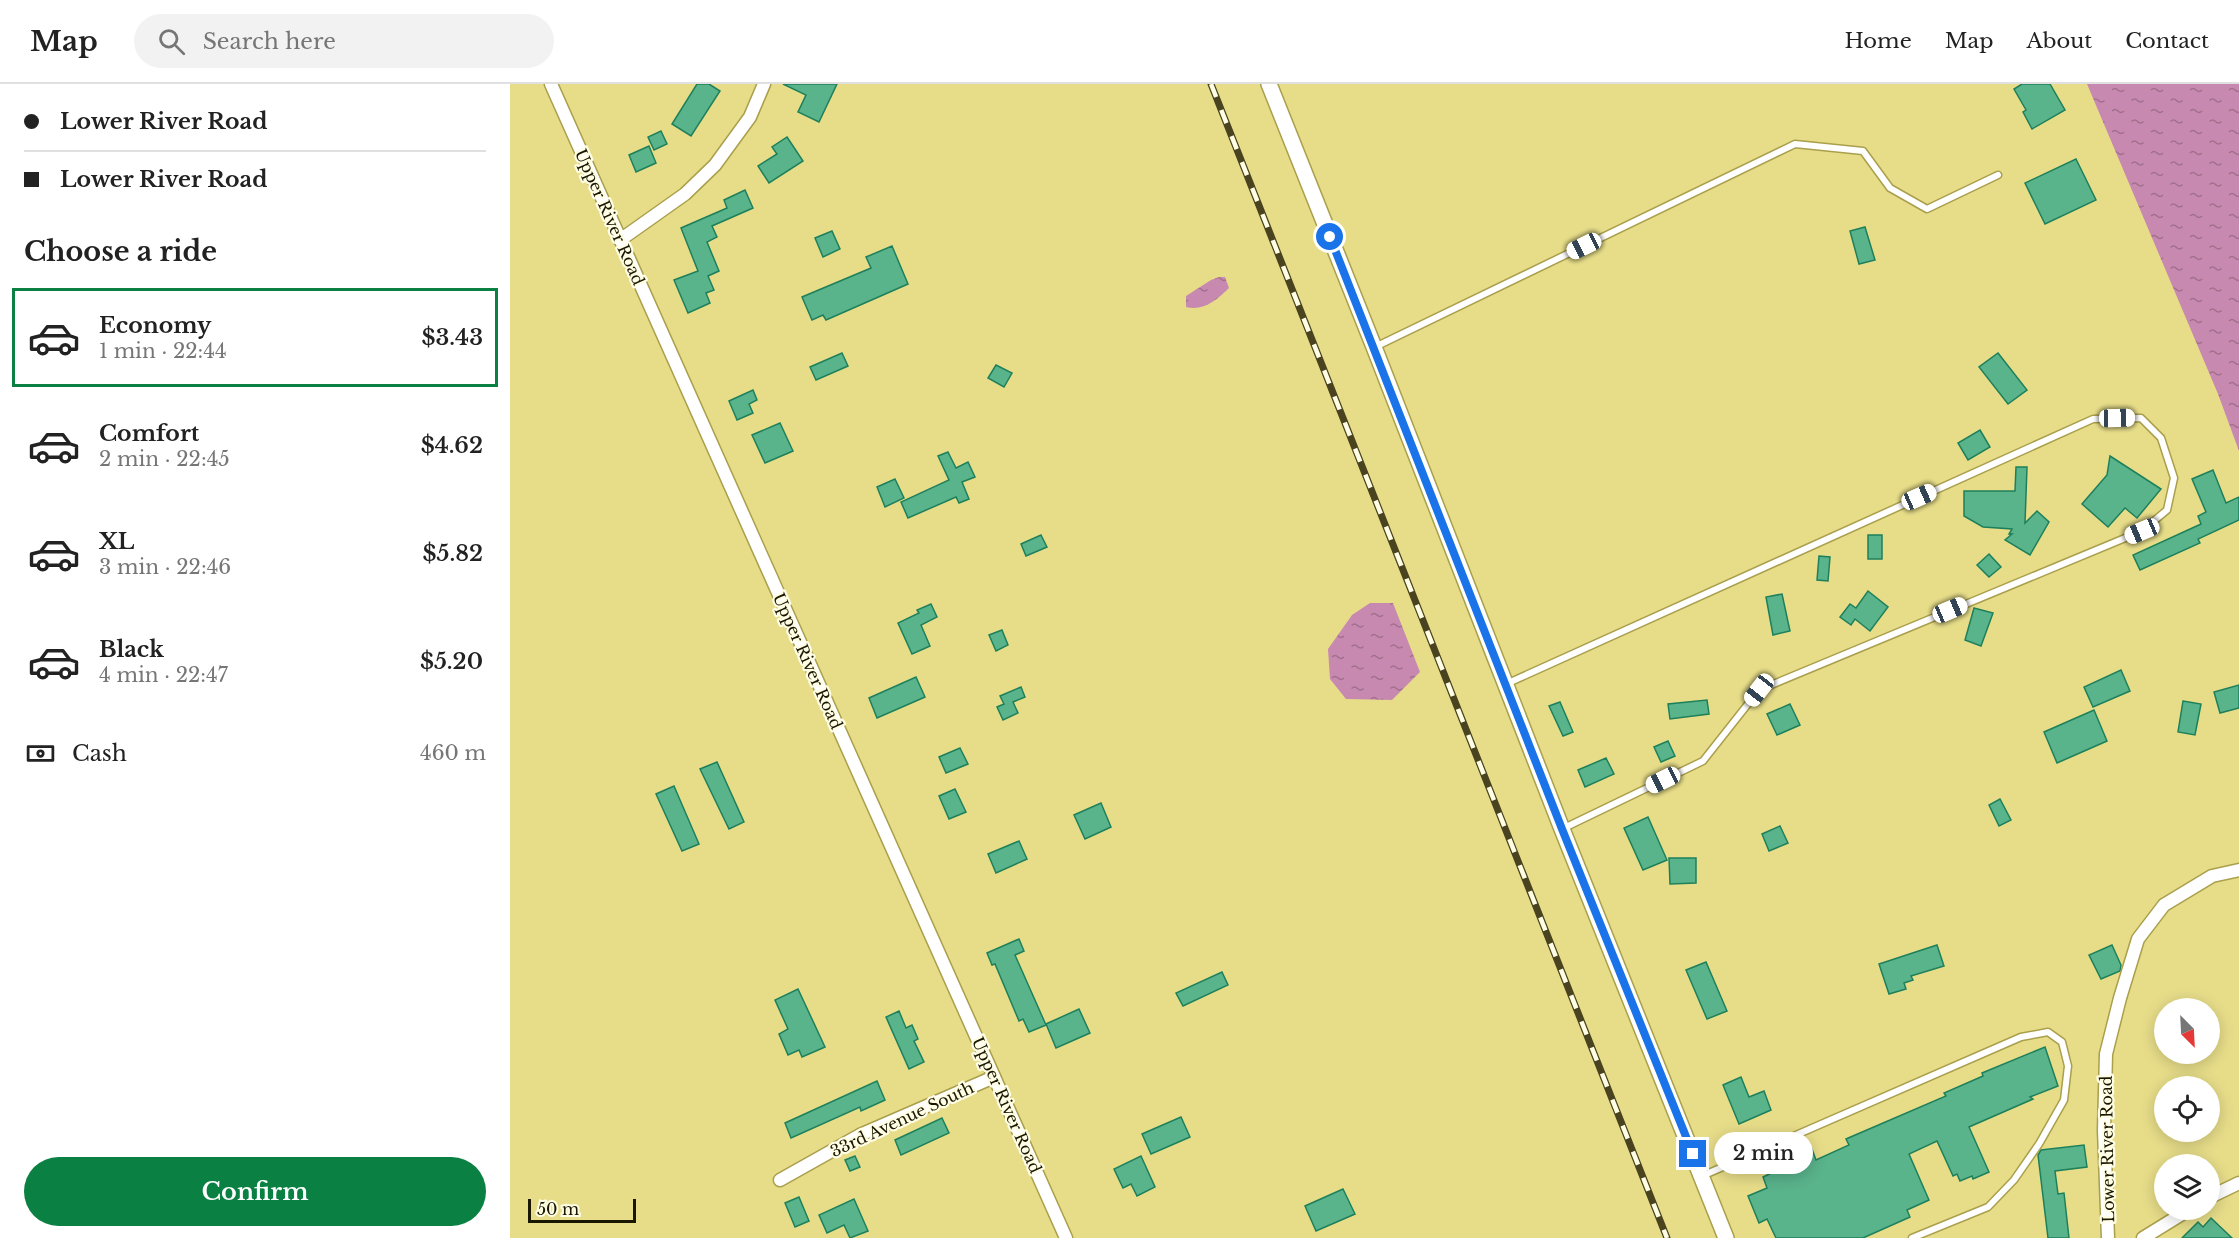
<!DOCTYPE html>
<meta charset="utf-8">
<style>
body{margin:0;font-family:"Libre Baskerville",serif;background:#f2f2f2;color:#222;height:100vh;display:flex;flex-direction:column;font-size:22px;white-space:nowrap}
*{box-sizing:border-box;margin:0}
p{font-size:20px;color:#767676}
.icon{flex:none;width:33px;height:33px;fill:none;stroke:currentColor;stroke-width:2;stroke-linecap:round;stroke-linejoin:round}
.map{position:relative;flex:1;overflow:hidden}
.side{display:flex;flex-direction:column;background:#fff;width:510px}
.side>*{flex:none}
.guide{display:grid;align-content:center;height:132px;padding:0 24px;background:#fff}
.needle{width:39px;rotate:156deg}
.buttons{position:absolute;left:1644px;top:914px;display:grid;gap:12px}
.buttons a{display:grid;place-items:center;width:66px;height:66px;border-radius:50%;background:#fff;box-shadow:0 3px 15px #0003;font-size:30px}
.scale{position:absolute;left:18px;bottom:15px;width:108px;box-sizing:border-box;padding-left:6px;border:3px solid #1a1700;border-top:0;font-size:16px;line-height:21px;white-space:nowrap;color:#1a1700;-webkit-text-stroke:4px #fffde4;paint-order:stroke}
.end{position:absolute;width:27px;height:27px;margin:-14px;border:8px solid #1a73e8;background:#fff;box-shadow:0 0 0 3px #fff}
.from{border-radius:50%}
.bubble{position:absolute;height:42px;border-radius:21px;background:#fff;box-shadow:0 3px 15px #0003;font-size:20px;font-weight:600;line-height:42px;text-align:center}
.car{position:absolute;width:18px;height:36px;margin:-18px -9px;border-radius:8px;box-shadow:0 0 4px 2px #0007;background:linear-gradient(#fff 24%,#345 0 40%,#fff 0 76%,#345 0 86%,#fff 0)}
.guide b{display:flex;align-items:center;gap:21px;height:57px;font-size:22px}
.guide b+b{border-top:2px solid #e0e0e0}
.guide i{width:15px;height:15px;background:#222}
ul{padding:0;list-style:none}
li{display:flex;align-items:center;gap:18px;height:99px;margin:0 12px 9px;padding:0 12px;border:3px solid transparent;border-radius:0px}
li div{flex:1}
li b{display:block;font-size:22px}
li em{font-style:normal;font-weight:600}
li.active{border-color:#0b8043}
li>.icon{width:54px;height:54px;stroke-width:1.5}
h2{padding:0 24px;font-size:27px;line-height:72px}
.pay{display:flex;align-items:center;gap:15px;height:66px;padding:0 24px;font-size:22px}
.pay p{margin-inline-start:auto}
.button{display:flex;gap:12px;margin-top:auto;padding:12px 24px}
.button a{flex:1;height:69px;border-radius:36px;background:#0b8043;color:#fff;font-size:24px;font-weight:600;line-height:69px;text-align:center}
header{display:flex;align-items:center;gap:36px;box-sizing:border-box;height:84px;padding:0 30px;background:#fff;border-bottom:2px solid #e0e0e0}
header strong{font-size:28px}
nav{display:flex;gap:33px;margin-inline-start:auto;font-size:21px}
.search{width:420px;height:54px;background:#f2f2f2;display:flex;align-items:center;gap:15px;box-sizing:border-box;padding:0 21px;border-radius:33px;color:#767676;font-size:22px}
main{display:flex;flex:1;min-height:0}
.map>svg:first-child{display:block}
</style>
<header>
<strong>Map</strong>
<div class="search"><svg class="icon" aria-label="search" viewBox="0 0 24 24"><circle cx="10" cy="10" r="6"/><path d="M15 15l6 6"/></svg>Search here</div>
<nav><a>Home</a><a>Map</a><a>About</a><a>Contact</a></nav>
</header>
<main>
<section class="side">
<div class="guide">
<b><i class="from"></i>Lower River Road</b>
<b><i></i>Lower River Road</b>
</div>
<h2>Choose a ride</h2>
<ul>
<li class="active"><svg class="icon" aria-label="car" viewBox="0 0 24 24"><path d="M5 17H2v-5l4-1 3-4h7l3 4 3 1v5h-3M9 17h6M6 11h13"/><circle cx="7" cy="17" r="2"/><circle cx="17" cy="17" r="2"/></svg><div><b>Economy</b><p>1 min · 22:44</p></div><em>$3.43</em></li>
<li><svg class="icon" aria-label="car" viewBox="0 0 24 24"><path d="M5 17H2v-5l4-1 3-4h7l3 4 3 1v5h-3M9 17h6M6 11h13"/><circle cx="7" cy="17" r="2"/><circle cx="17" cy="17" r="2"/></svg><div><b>Comfort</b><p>2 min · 22:45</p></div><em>$4.62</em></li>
<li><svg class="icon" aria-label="car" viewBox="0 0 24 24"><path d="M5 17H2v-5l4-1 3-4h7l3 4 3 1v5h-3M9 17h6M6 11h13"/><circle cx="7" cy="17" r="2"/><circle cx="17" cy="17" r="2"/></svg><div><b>XL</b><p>3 min · 22:46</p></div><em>$5.82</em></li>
<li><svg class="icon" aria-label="car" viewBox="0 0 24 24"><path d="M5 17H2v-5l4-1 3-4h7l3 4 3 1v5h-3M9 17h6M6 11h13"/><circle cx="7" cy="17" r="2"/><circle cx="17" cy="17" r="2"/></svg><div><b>Black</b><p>4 min · 22:47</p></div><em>$5.20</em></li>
</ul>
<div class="pay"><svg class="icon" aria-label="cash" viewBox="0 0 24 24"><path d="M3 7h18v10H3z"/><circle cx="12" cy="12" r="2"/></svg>Cash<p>460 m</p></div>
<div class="button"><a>Confirm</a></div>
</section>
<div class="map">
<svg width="1729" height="1154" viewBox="0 0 1729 1154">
<defs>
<pattern id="water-ripples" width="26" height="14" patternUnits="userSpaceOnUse" patternTransform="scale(1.5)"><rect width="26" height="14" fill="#c789af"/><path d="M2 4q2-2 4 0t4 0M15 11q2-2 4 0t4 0" fill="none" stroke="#a16f8c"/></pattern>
</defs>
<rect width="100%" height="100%" fill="#e7dd89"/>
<!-- water -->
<g fill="url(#water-ripples)">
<polygon points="1577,0 1729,0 1729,367 1708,310"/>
<path d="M709,193H715L719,204C708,215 693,228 676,223V212L701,196Z"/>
<polygon points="860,519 883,519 910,588 882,616 836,615 820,595 818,565 842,531"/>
</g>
<!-- building -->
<g fill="#59b38b" stroke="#1e805b" stroke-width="1.5">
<polygon points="187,0 199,0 210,7 181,52 162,40"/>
<polygon points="273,0 327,0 309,38 288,28 296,11"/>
<polygon points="1512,0 1540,0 1555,26 1522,45 1513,28 1516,26 1504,5"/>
<polygon points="151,47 157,60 144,66 138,53"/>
<polygon points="277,53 293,77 259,99 248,82 267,70 262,63"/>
<polygon points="139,62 146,79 126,88 119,71"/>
<polygon points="1566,75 1586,116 1535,140 1515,99"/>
<polygon points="235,106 243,124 202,142 207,153 197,158 209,187 198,192 204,206 196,209 200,219 178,229 164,196 188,187 171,144 217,124 214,116"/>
<polygon points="1355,143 1365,176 1349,180 1340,147"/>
<polygon points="322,147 330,165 313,173 305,154"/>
<polygon points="382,162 398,200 316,236 313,231 302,236 292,213 361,184 356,173"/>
<polygon points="332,269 338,282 306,296 300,283"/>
<polygon points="1488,269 1517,306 1498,320 1469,283"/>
<polygon points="486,281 502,289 494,303 478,294"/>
<polygon points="243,306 247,316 239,320 243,329 227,336 219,317"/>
<polygon points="270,339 283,367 255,379 242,351"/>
<polygon points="1470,346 1480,363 1458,376 1448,359"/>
<polygon points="438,368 446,384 458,378 465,393 452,398 459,415 449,419 446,413 398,434 391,418 439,396 428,372"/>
<polygon points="1600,372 1651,405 1627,434 1615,424 1598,443 1572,420 1597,391"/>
<polygon points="1506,383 1517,383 1515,439 1527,427 1539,438 1520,471 1495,456 1502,450 1499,450 1502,445 1473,443 1454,432 1454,407 1505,407"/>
<polygon points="1703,386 1716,419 1729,413 1729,436 1688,455 1690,459 1630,486 1623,471 1691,440 1688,432 1696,428 1682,395"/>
<polygon points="385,395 394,414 375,423 367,403"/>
<polygon points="531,451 537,463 516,472 511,460"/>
<rect x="1358" y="451" width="14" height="24"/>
<polygon points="1479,470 1491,483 1479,493 1467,481"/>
<polygon points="1309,472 1320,473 1318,497 1307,496"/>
<polygon points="1358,507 1378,523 1360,547 1345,535 1341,541 1330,533 1340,520 1346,524"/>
<polygon points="1272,510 1280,547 1263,551 1256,513"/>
<polygon points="421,520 427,533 411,541 420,562 402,570 388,539 409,529 407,526"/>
<polygon points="1464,524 1483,529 1471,562 1455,556"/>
<polygon points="492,546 498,561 486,567 479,551"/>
<polygon points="1611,586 1620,607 1583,623 1574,603"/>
<polygon points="406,593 415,613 367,634 359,614"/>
<polygon points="1729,601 1729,624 1710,629 1704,608"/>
<polygon points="511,603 515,613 503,618 508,629 493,636 487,623 494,620 490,612"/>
<polygon points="1197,616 1199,630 1160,635 1158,620"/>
<polygon points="1673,617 1691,620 1685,651 1668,648"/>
<polygon points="1050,618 1063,648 1053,652 1039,622"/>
<polygon points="1280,620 1290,641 1267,651 1257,630"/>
<polygon points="1584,626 1597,657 1547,679 1534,648"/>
<polygon points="1158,657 1165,672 1151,678 1144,663"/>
<polygon points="450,664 458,680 436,689 429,673"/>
<polygon points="1096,674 1104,690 1075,703 1068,686"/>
<polygon points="207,678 234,738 219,745 190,685"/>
<polygon points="164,702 189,760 172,767 146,710"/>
<polygon points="445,705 456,728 439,735 429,712"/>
<polygon points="1490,715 1501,736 1489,742 1479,721"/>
<polygon points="591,719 601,743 575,755 564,731"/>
<polygon points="1138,733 1157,776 1133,786 1114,744"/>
<polygon points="1270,742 1278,759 1259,767 1252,750"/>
<polygon points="509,757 517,775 486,789 478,770"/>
<polygon points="1159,774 1186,774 1186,799 1160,800"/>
<polygon points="509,855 514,867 505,871 536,941 519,948 513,935 509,937 485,880 482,881 477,869"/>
<polygon points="1427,861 1434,882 1401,892 1403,896 1394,899 1396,905 1379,910 1369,880"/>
<polygon points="1602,861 1611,881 1610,887 1591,895 1579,871"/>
<polygon points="1196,878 1217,927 1197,935 1176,886"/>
<polygon points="712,888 718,901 673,922 666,909"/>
<polygon points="288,905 315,963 292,973 289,966 278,971 269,950 278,945 265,916"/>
<polygon points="569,925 580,949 546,964 536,940"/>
<polygon points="389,927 396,944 402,941 408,955 404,957 414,978 399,985 376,933"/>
<polygon points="1535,963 1548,1002 1520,1013 1523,1015 1459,1043 1479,1088 1463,1095 1462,1092 1450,1097 1447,1090 1443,1092 1427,1057 1399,1070 1419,1116 1397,1126 1400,1133 1353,1154 1266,1154 1257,1135 1249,1139 1238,1112 1257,1104 1253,1093 1294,1074 1292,1070 1302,1065 1306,1076 1339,1061 1336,1055 1436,1012 1434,1009 1473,992 1472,989"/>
<polygon points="1231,993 1239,1013 1254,1007 1261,1026 1229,1040 1213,1001"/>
<polygon points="367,997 375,1016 351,1027 350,1023 281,1054 275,1039"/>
<polygon points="671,1033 680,1053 641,1070 632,1050"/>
<polygon points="432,1034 439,1049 391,1071 385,1056"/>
<polygon points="1574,1061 1577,1083 1545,1087 1548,1110 1554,1109 1559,1154 1538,1154 1528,1071 1531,1066"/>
<polygon points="345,1072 350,1083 340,1087 335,1076"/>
<polygon points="631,1072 645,1103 627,1112 621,1100 613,1104 604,1085"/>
<polygon points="833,1105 845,1130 806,1147 795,1122"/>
<polygon points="289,1113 299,1137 285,1143 275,1119"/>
<polygon points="344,1115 358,1147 340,1154 334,1141 317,1149 309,1131"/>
<polygon points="1701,1134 1722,1154 1672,1154 1688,1138 1693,1143"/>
</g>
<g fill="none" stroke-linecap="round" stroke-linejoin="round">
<defs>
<g id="service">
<polyline points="865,263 1285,60 1353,67 1380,104 1417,125 1488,91"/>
<polyline points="996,600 1583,335 1631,334 1651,354 1664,394 1657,426 1632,447 1249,606 1193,677 1052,745"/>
<polyline points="1192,1092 1511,953 1538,948 1552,958 1558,982 1554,1016 1529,1060 1504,1096 1478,1123 1402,1154"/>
</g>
<g id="minor">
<polyline points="41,0 556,1154"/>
<polyline points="110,156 175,110 205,81 240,33 254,0"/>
<polyline points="270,1096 350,1051 484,993"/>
<polyline points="1700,1113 1729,1099"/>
<polyline points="1598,1154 1594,1046 1596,970 1610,914 1628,855 1654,821 1702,792 1729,786"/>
<polyline points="1633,1154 1680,1125"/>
</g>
<polyline id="tertiary" points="759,0 864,263 1052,745 1216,1154"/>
</defs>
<!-- service casing -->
<use href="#service" stroke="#a99f4c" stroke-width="9"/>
<!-- minor casing -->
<use href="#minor" stroke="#a99f4c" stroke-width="15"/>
<!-- tertiary casing -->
<use href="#tertiary" stroke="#a99f4c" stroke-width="18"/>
<!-- service -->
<use href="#service" stroke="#fff" stroke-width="6"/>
<!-- minor -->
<use href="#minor" stroke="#fff" stroke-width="12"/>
<!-- tertiary -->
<use href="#tertiary" stroke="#fff" stroke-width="15"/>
<defs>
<polyline id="rail" points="701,0 1157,1154"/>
</defs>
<!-- rail casing -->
<use href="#rail" stroke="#49441f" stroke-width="7"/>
<!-- rail -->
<use href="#rail" stroke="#fffde4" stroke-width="4.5" stroke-dasharray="14" stroke-linecap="butt"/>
</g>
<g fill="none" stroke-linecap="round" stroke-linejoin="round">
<!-- route -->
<polyline stroke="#1a73e8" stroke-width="8" points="820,153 1052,745 1183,1070"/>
</g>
<g text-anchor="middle" stroke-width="4.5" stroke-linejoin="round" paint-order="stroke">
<!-- street labels -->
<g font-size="16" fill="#1a1700" stroke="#fffde4">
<text transform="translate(100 133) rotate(66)" y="6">Upper River Road</text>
<text transform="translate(298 577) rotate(66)" y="6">Upper River Road</text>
<text transform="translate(497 1021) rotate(66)" y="6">Upper River Road</text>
<text transform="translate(392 1035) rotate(-25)" y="6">33rd Avenue South</text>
<text transform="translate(1597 1065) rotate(-91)" y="6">Lower River Road</text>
</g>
</g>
</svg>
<div class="buttons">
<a><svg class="needle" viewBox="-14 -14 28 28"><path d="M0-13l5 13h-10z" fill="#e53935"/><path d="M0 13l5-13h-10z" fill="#767676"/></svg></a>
<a><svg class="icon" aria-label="locate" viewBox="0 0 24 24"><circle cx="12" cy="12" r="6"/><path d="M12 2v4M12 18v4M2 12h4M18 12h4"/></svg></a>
<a><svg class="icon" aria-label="layers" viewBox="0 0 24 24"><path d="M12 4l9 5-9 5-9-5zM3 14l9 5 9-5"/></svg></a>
</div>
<div class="scale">50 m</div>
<i class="end from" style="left:820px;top:153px"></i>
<i class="end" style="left:1183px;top:1070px"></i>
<div class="bubble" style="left:1204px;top:1048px;width:99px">2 min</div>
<i class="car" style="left:1074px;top:162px;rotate:244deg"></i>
<i class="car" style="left:1607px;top:334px;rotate:89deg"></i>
<i class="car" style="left:1409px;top:413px;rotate:66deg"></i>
<i class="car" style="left:1632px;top:447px;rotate:247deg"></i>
<i class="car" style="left:1440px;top:526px;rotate:67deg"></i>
<i class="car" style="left:1249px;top:606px;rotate:218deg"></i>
<i class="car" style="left:1153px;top:696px;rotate:244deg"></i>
</div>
</main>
